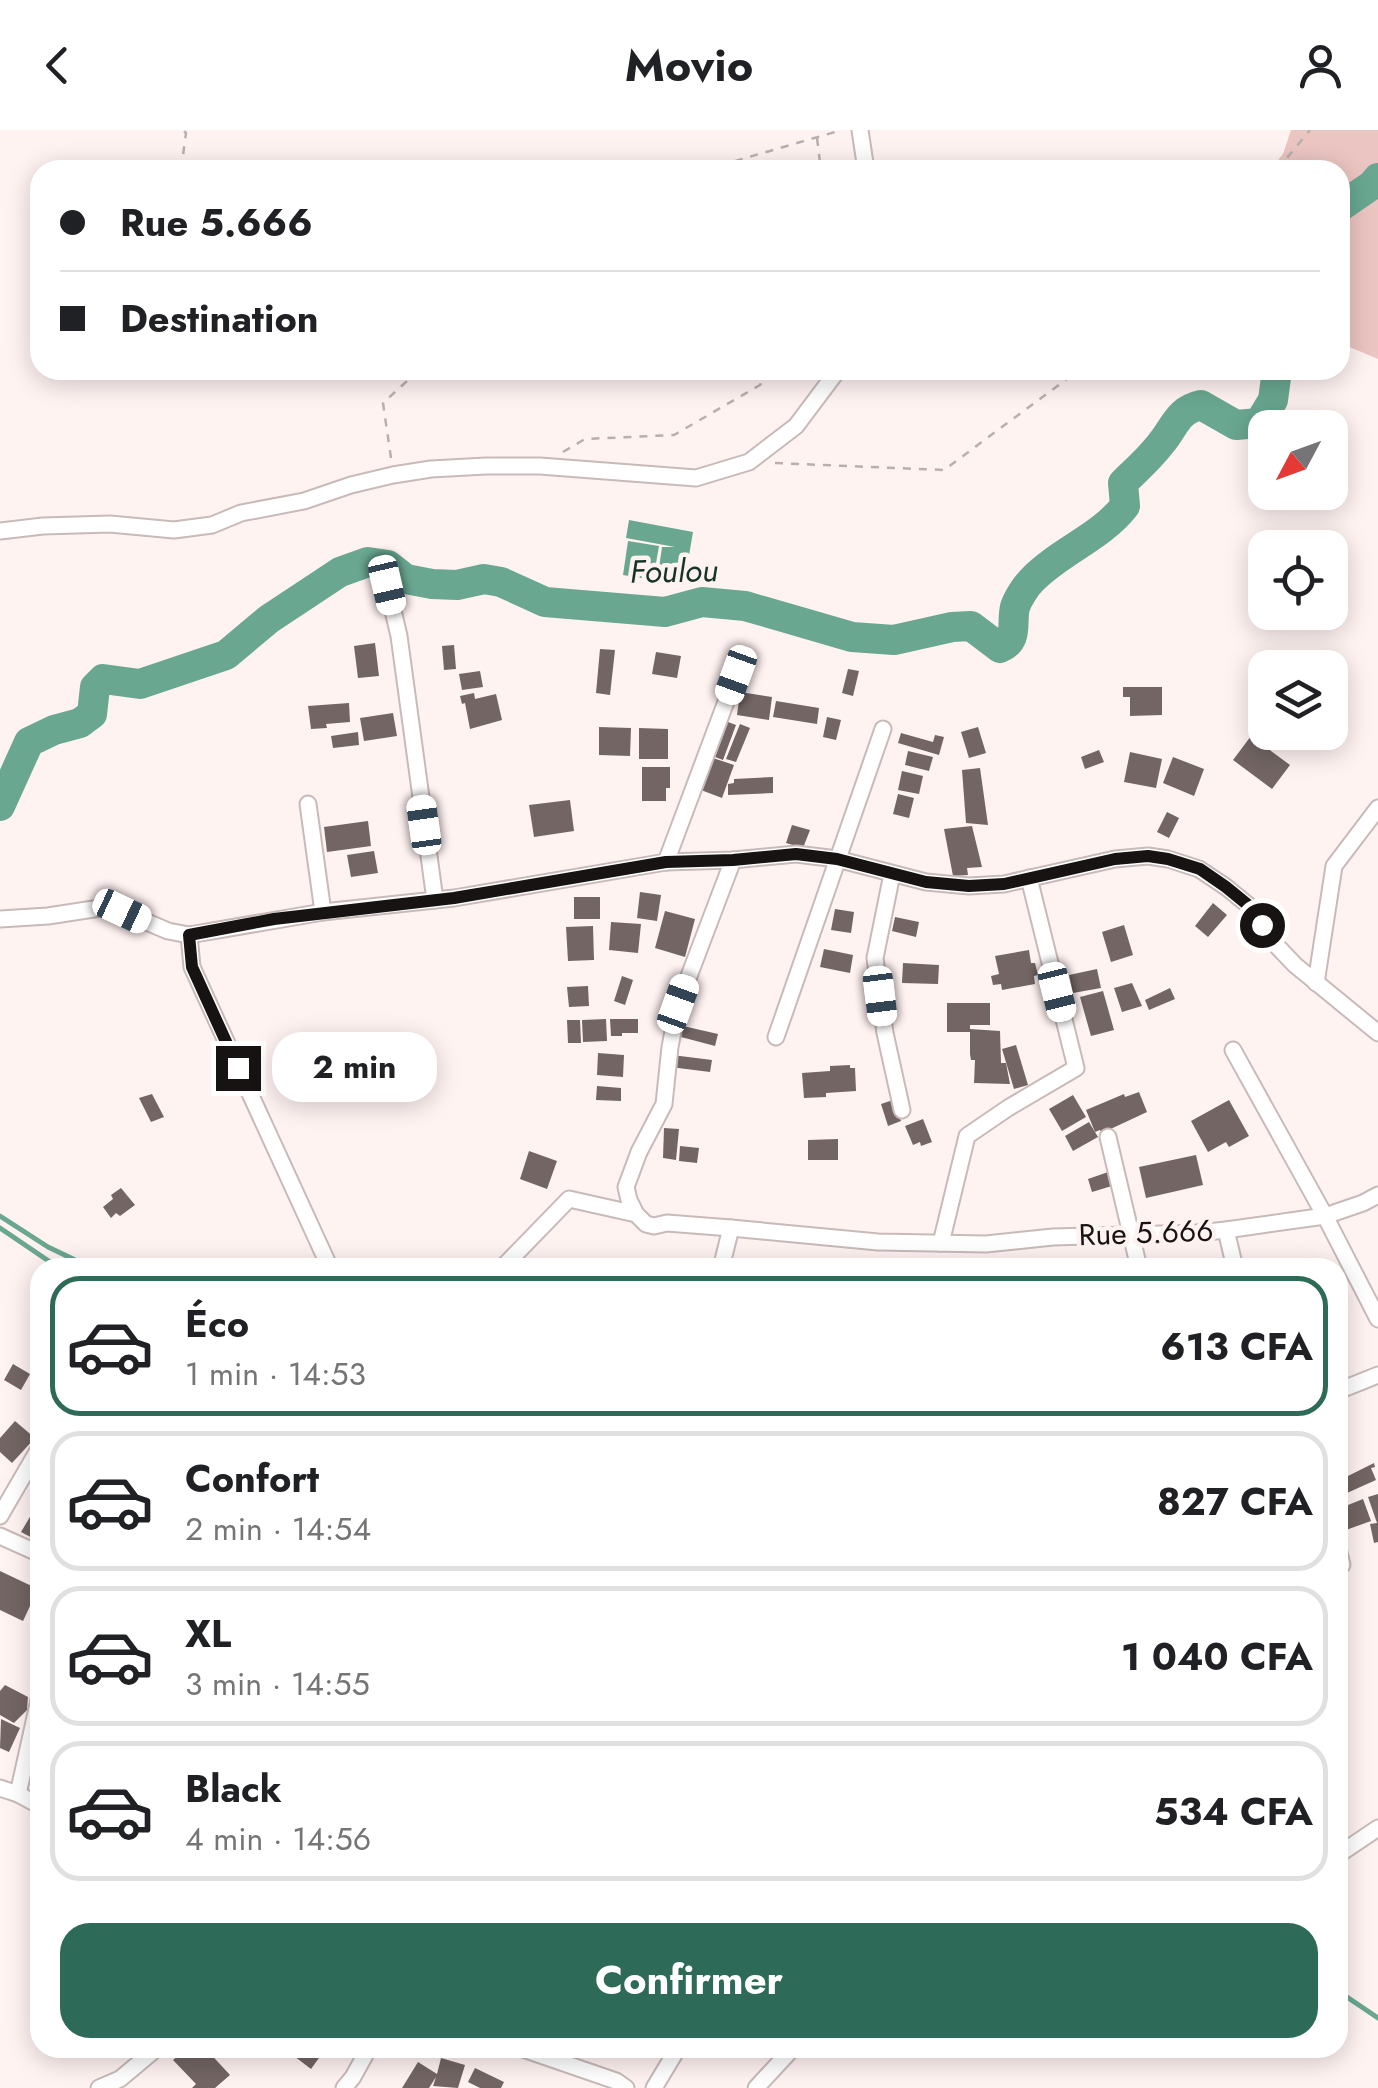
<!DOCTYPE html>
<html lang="fr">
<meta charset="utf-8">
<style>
body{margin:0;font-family:Jost,sans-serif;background:#f6f6f6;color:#202124;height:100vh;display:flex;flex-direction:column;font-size:38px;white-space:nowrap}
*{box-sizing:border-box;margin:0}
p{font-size:32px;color:#757577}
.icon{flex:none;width:55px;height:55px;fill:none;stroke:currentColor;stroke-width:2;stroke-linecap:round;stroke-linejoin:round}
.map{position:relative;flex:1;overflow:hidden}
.side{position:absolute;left:30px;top:1128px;width:1318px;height:800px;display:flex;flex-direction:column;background:#fff;border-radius:30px;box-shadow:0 5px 25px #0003}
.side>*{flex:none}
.guide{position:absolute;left:30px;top:30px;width:1320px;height:220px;border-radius:30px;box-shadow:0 5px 25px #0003;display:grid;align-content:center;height:220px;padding:0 30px;background:#fff}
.needle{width:65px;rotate:229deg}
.controls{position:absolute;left:1248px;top:280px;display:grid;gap:20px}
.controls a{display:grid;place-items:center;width:100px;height:100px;border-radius:20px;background:#fff;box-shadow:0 5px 25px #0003;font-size:50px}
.end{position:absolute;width:45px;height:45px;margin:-22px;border:12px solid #181313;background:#fff;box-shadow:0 0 0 5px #fff}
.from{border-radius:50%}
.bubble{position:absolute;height:70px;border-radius:30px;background:#fff;box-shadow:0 5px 25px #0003;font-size:32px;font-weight:700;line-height:70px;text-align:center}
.car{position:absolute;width:30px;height:60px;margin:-30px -15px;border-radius:12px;box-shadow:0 0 8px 2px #0007;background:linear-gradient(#fff 24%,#345 0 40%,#fff 0 76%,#345 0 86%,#fff 0)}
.guide b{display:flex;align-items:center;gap:35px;height:95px;font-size:38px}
.guide b+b{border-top:2px solid #e0e0e0}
.guide i{width:25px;height:25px;background:#202124}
ul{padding:18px 0 0;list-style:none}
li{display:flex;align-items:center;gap:30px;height:140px;margin:0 20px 15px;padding:0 10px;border:5px solid #e0e0e0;border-radius:30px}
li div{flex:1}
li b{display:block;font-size:38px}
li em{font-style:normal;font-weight:700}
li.current{border-color:#2d6a57}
li>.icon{width:90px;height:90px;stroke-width:1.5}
.cta{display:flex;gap:20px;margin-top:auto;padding:20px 30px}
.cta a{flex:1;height:115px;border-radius:30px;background:#2d6a57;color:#fff;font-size:40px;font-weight:700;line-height:115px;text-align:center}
header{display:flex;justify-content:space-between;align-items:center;height:130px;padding:0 30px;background:#fff;font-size:45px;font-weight:700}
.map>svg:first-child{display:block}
</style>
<header><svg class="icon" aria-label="back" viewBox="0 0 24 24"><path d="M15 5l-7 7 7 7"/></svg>Movio<svg class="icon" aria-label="person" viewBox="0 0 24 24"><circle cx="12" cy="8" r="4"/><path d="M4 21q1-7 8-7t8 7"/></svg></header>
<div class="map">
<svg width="1378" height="1958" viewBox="0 0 1378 1958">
<rect width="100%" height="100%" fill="#fff3f2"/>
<!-- green -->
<polygon fill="#ebc5c1" points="1291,0 1378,0 1378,229 1340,213 1340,40 1270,40 1283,24"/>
<!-- water -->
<g fill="#69a791">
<polygon points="629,390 693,402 684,455 657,452 662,417 675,417 626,408"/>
<polygon points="628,411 659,416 653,450 623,445"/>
</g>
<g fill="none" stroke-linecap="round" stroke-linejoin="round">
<!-- stream -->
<g stroke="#69a791" stroke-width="5">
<polyline points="0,1086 48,1117 92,1138"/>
<polyline points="0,1098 59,1138"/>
<polyline points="1338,1861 1378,1888"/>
</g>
<!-- river -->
<g stroke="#69a791" stroke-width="30">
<polyline points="1340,77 1372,55 1378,48"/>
<path d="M0,676L29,612L54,600L80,593L92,584L95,557L103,549L140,554L226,525L269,489L340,442L368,432L388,435L406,449L432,454L457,455L484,449L501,452L545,472L665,482L702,472L745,476L852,507L894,510L952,497L971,496L1000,518C1019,510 1011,493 1015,477C1018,468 1026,456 1032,450C1060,421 1100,408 1125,376L1123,353C1136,340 1151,327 1162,312C1175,296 1178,280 1201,275L1236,295L1259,293L1273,270L1277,240"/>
</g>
</g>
<!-- building -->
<g fill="#726564">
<polygon points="375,513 379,546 358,548 354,516"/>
<polygon points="454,515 456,539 444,540 442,516"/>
<polygon points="600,519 615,520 610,565 596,563"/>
<polygon points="656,522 681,526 677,548 652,544"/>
<polygon points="848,539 859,541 853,566 842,563"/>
<polygon points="480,541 483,557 462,560 459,544"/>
<polygon points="1123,557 1162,557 1162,585 1130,586 1130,567 1123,567"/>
<polygon points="740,562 772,567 769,590 737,585"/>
<polygon points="474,563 475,569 496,564 502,590 470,599 465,573 462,574 460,566"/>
<polygon points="776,571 819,578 817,594 773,587"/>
<polygon points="349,573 350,592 326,594 327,598 311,599 308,576"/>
<polygon points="393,583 397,606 364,611 360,588"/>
<polygon points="827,587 841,590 836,610 823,607"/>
<polygon points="728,592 736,595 723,630 715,627"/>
<polygon points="740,594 750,598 736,632 726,629"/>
<polygon points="599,597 631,598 630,626 599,625"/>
<polygon points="978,597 986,623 969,628 961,602"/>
<polygon points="639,598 668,599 668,629 639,629"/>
<polygon points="358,602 359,615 333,618 331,606"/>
<polygon points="901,603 933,612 935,605 944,607 939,625 898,613"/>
<polygon points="1251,606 1290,635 1272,659 1233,630"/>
<polygon points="1099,620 1104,632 1085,639 1081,627"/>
<polygon points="908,621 933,627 929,641 905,635"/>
<polygon points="1130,622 1162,629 1156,658 1124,652"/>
<polygon points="1173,627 1204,639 1194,666 1163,653"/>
<polygon points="713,628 734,635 722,668 701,660"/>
<polygon points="642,637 670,637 670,658 666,658 666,671 642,671"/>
<polygon points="980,638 988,695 966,693 962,640"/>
<polygon points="902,641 923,646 919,664 898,660"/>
<polygon points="773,647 773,663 728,665 728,654 734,653 734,649"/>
<polygon points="898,664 914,668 909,688 893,684"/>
<polygon points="570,670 574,701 534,707 529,675"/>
<polygon points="1167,682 1179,688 1169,708 1157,702"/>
<polygon points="368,691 371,716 327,722 324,697"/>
<polygon points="792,695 810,700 803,718 786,713"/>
<polygon points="972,696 982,737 967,738 968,745 953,746 944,699"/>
<polygon points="374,721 378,743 351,747 347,725"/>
<polygon points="640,762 661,765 657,791 637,788"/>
<rect x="574" y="767" width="26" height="22"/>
<polygon points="1213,773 1227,785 1208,807 1195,796"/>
<polygon points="835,779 854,782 851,803 831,800"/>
<polygon points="665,781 695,789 685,827 655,818"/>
<polygon points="895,787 919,792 916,807 892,801"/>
<polygon points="611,792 641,794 638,823 609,820"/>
<polygon points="1124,795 1133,825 1111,832 1102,802"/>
<polygon points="593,796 594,830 568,831 566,797"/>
<polygon points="824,819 853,825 850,843 820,837"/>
<polygon points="1029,820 1031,833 1035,833 1038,845 1034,846 1035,854 1002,860 1001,854 993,855 991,846 999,844 995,826"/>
<polygon points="903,833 939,835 938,854 902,853"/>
<polygon points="1097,839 1101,858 1073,863 1069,845"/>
<polygon points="622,846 633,850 625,875 614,871"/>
<polygon points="1132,853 1142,876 1122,882 1114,858"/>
<polygon points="588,856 589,876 569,877 567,857"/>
<polygon points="1170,858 1175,869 1149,880 1145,870"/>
<polygon points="1103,861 1114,900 1091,906 1080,867"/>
<polygon points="947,873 990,873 990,895 970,895 970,902 947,902"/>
<polygon points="606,889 607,911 583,912 582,890"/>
<polygon points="610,889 638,889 638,903 622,903 622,906 611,906"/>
<polygon points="567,890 580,890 581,913 568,913"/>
<polygon points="683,896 718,904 715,916 681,907"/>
<polygon points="970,899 1000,901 1001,933 1006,933 1010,954 974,953 975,930 971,930 970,924"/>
<polygon points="1016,915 1028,955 1014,959 1002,919"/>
<polygon points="598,923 624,925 623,947 597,945"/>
<polygon points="672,925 712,930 710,942 670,937"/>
<polygon points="850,935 850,938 855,938 856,961 826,963 826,967 804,968 802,943 830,941 830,936"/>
<polygon points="597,956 621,958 621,971 596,970"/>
<polygon points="1139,962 1147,982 1102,1003 1100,1000 1095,1002 1086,980 1124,964 1125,967"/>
<polygon points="152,964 164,987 151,992 139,968"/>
<polygon points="1073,965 1086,987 1062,1001 1049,979"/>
<polygon points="893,970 901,991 888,996 881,974"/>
<polygon points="1229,970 1249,1006 1229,1017 1226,1012 1208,1022 1191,991"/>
<polygon points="923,989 932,1012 921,1016 920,1012 913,1015 905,996"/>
<polygon points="1089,992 1098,1007 1073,1021 1065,1006"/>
<polygon points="664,998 679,999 676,1030 663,1028"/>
<polygon points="838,1009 838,1030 808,1030 808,1010"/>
<polygon points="680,1016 699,1018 697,1033 679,1031"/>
<polygon points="529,1021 557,1031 547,1059 520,1049"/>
<polygon points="1196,1025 1203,1055 1146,1068 1139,1037"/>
<polygon points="1111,1041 1115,1055 1092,1062 1088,1049"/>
<polygon points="121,1058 135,1075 120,1086 116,1083 111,1088 103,1077 113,1069 111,1065"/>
<polygon points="744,1128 787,1131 786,1138 743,1138"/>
<polygon points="13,1234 30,1244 21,1260 4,1250"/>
<polygon points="15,1291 35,1308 12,1333 0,1322 0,1308"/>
<polygon points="1374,1333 1375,1337 1371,1338 1376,1350 1338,1367 1338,1351"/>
<polygon points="1378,1364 1378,1412 1374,1413 1370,1394 1377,1393 1368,1367"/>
<polygon points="1363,1369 1371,1391 1346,1400 1338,1379"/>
<polygon points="34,1380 40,1384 40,1412 21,1402"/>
<polygon points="0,1441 38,1459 23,1491 0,1480"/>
<polygon points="5,1555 28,1567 27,1580 14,1593 0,1585 0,1561"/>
<polygon points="1,1589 20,1598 9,1622 0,1618"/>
<polygon points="187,1918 205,1918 230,1945 215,1958 192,1958 196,1954 173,1930"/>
<polygon points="301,1918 320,1918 324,1921 311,1939 294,1926"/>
<polygon points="441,1928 465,1935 458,1958 433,1956 436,1947 429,1958 402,1958 418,1932 437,1944"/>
<polygon points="475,1938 504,1952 501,1958 480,1958 468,1952"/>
</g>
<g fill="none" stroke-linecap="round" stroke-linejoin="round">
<defs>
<g id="minor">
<polyline points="860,0 866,40"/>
<polyline points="0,401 43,396 110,394 174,400 212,395 241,383 304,371 351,355 393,345 431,339 486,336 540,336 696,348 749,332 796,296 838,240"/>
<polyline points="387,455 399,506 435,770"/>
<polyline points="308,674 323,782"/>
<polyline points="733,730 678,875 670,917 664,974 639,1022 626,1057 629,1070 636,1084 646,1094 654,1096 667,1093 731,1098 878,1112 986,1114 1053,1107 1196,1103 1226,1100 1325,1086 1363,1073 1378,1065"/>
<polyline points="666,732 736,545"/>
<polyline points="892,744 875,828 885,903 902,980"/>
<polyline points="0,789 48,786 100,778 121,781 168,801 189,805 323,782 454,768 666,732 733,730 796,724 837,729 926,752 969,756 1004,754 1115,729 1148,726 1168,729 1199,739 1226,757 1248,775 1276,815 1295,835 1378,903"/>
<polyline points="189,805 192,837 330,1138"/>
<polyline points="1316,853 1334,736 1378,678"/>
<polyline points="776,907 883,599"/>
<polyline points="1233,920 1325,1086 1378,1189"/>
<polyline points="1108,1007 1139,1138"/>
<polyline points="1226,1100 1235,1138"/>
<polyline points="941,1113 967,1006 1008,978 1076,938 1029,748"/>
<polyline points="502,1138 569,1069 636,1084"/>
<polyline points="721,1138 731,1098"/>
<polyline points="1338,1261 1378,1245"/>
<polyline points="0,1386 40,1317"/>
<polyline points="0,1406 40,1424"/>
<polyline points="1338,1418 1342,1435"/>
<polyline points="0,1658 18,1664 40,1676"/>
<polyline points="18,1664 40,1565"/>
<polyline points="1338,1725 1378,1698"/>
<polyline points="520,1918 616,1951 626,1958"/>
<polyline points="99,1958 120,1949 157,1918"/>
<polyline points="344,1958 353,1947 369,1918"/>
<polyline points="654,1958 678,1918"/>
<polyline points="756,1958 793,1918"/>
</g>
</defs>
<!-- minor casing -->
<use href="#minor" stroke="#c8bab9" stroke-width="19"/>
<!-- path -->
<g stroke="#b9afae" stroke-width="2.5" stroke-dasharray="8 8" stroke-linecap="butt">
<polyline points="817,8 821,40"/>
<polyline points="181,40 186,3 183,0"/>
<polyline points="704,40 842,0"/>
<polyline points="1277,40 1310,0"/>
<polyline points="563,322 585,309 674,305 760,255 769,240"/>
<polyline points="391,328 383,273 419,240"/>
<polyline points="775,333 944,340 1079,240"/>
</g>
<!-- minor -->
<use href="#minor" stroke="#fff" stroke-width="15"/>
</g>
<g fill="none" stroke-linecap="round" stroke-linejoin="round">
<!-- route -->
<polyline stroke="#181313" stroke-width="12" points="238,938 192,837 189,805 274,789 454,768 666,732 733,730 796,724 837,729 926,752 969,756 1004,754 1115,729 1148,726 1168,729 1200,739 1226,757 1248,775 1262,795"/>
</g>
<g text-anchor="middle" stroke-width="9" stroke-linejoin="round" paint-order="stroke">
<!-- street labels -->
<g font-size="30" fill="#181313" stroke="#fff3f2">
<text transform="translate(1146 1103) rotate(-2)" y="10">Rue 5.666</text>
</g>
<!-- water labels -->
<g font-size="32" font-style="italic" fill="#153329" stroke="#fff3f2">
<text transform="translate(674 441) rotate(-1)" y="11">Foulou</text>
</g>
</g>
</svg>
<div class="controls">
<a><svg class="needle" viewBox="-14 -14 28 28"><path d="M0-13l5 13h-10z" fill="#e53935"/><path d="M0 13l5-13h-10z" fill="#757577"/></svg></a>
<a><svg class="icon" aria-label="locate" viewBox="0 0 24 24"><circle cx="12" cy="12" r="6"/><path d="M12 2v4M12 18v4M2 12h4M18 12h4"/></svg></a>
<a><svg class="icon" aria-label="layers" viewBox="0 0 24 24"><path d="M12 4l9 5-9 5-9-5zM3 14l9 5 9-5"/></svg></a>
</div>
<i class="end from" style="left:1262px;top:795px"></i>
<i class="end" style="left:238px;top:938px"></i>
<div class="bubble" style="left:272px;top:902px;width:165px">2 min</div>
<i class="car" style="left:387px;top:455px;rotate:167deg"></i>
<i class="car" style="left:736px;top:545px;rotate:200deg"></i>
<i class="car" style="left:424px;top:695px;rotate:352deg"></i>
<i class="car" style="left:122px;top:781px;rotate:115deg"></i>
<i class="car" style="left:1057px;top:862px;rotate:166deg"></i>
<i class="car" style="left:880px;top:866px;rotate:173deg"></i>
<i class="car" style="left:678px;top:874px;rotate:20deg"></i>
<div class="guide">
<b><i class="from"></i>Rue 5.666</b>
<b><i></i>Destination</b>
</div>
<section class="side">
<ul>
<li class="current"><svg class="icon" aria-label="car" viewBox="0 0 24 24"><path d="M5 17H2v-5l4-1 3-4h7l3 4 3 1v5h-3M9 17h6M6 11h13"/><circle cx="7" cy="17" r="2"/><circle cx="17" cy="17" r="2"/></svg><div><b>Éco</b><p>1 min · 14:53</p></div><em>613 CFA</em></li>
<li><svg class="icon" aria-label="car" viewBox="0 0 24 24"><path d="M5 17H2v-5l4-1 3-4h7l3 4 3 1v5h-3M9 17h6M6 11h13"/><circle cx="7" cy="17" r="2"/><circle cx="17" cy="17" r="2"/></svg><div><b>Confort</b><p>2 min · 14:54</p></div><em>827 CFA</em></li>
<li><svg class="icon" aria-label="car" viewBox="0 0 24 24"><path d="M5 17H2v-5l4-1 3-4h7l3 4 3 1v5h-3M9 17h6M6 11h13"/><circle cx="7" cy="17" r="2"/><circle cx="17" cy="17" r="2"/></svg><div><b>XL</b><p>3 min · 14:55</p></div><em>1 040 CFA</em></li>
<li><svg class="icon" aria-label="car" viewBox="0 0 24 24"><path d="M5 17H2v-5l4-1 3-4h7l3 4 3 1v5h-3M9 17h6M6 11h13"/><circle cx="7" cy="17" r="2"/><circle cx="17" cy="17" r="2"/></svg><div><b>Black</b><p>4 min · 14:56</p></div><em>534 CFA</em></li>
</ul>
<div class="cta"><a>Confirmer</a></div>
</section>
</div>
